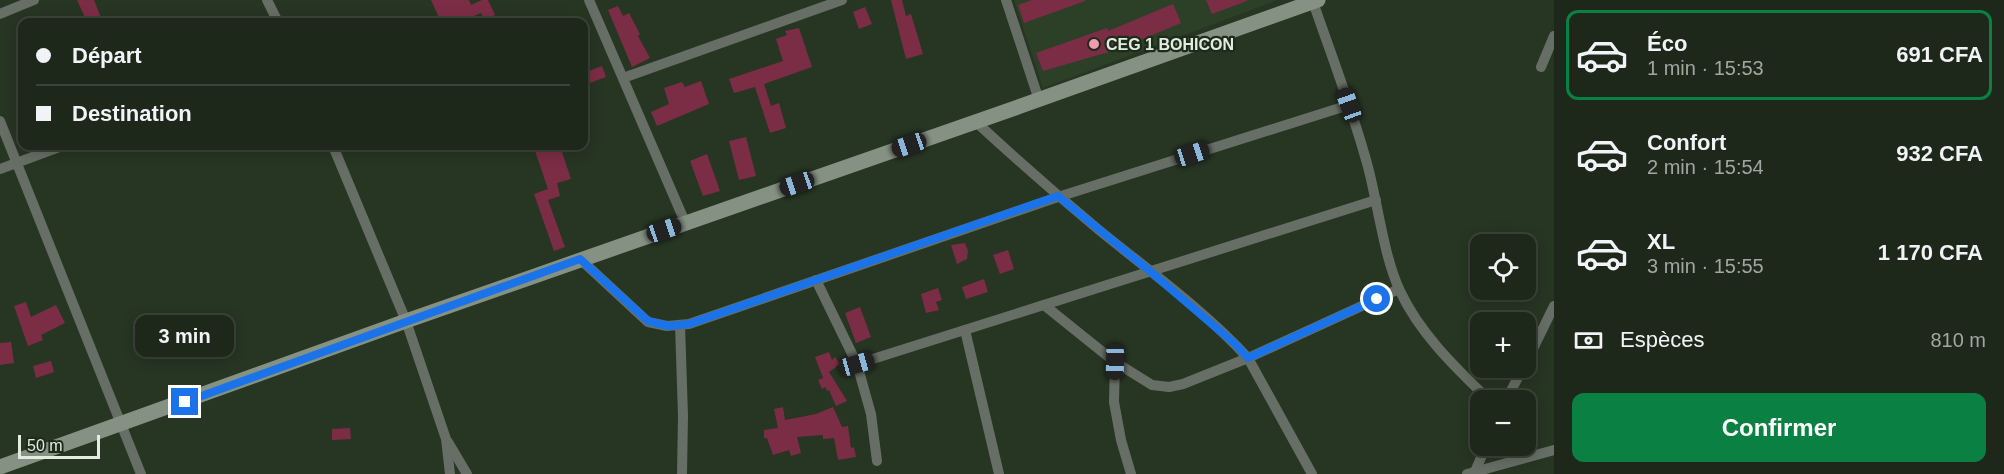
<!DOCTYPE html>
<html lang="fr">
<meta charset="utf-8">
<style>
body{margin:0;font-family:Arial,sans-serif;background:#2a3427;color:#f1f3f6;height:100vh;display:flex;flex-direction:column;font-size:22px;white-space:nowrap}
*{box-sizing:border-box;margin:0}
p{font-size:20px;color:#a0a6a2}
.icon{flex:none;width:33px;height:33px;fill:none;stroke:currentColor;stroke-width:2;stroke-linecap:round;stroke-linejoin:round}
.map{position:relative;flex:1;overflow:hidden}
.side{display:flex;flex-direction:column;background:#1d281a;width:450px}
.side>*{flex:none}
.top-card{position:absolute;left:18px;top:18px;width:570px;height:132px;border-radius:12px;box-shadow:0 3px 15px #0003,0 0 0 2px #3b4439;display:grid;align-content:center;height:132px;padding:0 18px;background:#1d281a}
.fabs{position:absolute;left:1470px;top:234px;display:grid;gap:12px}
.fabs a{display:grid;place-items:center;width:66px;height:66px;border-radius:12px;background:#1d281a;box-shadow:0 3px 15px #0003,0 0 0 2px #3b4439;font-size:30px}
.scale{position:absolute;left:18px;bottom:15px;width:82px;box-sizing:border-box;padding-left:6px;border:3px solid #e2ece0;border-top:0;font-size:16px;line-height:21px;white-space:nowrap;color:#e2ece0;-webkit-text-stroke:4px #1d2b1a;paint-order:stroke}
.end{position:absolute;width:27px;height:27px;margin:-14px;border:8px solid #1a73e8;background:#fff;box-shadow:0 0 0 3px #fff}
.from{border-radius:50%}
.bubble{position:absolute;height:42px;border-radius:12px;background:#1d281a;box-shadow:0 3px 15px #0003,0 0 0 2px #3b4439;font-size:20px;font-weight:800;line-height:42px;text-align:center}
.car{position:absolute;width:18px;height:36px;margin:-18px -9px;border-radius:8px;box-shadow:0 0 4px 2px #0007;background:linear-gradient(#222 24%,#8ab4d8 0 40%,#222 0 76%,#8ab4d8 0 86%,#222 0)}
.top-card b{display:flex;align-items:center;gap:21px;height:57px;font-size:22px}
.top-card b+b{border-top:2px solid #3b4439}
.top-card i{width:15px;height:15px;background:#f1f3f6}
ul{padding:10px 0 0;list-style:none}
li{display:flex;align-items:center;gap:18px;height:90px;margin:0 12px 9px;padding:0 6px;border:3px solid transparent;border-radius:12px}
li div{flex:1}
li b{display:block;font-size:22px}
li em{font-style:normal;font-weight:800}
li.current{border-color:#0b8043}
li>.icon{width:54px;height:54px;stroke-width:1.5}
.pay{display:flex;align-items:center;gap:15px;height:66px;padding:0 18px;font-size:22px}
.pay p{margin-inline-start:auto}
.button{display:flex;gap:12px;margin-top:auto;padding:12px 18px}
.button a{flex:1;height:69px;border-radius:12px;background:#0b8043;color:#fff;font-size:24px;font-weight:800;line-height:69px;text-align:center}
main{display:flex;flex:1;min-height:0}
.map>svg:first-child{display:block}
</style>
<main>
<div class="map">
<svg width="1554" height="474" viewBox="0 0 1554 474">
<rect width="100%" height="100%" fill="#273523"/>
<!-- built -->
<polygon fill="#2c3f27" points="1014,0 1278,0 1043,88"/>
<!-- building -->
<g fill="#7c2d46">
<polygon points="77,0 94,0 102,20 87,22"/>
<polygon points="431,0 469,0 471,5 482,0 488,0 495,15 484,20 481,13 460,22 441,22"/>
<polygon points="891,0 902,0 906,16 911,14 923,54 906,59"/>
<polygon points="1032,0 1085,0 1085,1 1024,23 1018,5"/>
<polygon points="1206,0 1247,0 1247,1 1212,14"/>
<polygon points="1173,4 1181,23 1119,49 1043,71 1036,53 1107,28 1108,31"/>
<polygon points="618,6 623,16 629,13 640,34 638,36 650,58 632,67 608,10"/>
<polygon points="865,7 872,24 859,29 853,12"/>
<polygon points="799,28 812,67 764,84 771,106 779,103 786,128 770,133 755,87 734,93 729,79 783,61 776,39 787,35 785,31"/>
<polygon points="602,66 606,77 584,85 584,73"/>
<polygon points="701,81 709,104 657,126 651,112 669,104 664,88 682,82 685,87"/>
<polygon points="746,137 756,176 739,180 729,141"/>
<polygon points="542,146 560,146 571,179 557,183 560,196 548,200 565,247 554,251 534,194 548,189 534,148"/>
<polygon points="707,154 720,191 703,196 690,161"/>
<polygon points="965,243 968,251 967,259 957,264 951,245"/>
<polygon points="1008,250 1014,269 1000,274 993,255"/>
<polygon points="984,279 988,292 966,299 962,287"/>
<polygon points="938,288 942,300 936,302 939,310 926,313 921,294"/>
<polygon points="26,302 31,317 56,305 65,323 41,335 43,340 28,346 14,306"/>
<polygon points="860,307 871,337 856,343 845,313"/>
<polygon points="11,342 14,363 0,365 0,343"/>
<polygon points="829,352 832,360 835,357 840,364 829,372 847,401 836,406 829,390 827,391 825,387 822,389 818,380 823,378 815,357"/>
<polygon points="51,361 54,372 36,378 33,366"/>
<polygon points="783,407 785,420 816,414 833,407 842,427 848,426 851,448 854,447 856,457 838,460 834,438 823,439 823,435 797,437 801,453 791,456 789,450 773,455 767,438 764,438 764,430 778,428 774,409"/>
<polygon points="350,428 351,439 332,440 332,429"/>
</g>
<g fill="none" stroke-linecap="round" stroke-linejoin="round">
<!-- street -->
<g stroke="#676e65" stroke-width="10">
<polyline points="267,0 278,22"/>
<polyline points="589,0 685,222"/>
<polyline points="1006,0 1039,100"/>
<path d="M1313,2C1332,57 1353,111 1368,167C1378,205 1384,257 1400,291C1420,334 1456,368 1489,400"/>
<polyline points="0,14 34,0"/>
<polyline points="1541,67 1554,36"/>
<polyline points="623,78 842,0"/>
<polyline points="0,121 141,474"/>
<path d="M976,122C1016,159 1057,195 1099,230C1148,270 1205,311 1248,358L1312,474"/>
<polyline points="333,146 406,321 446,439 450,474"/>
<polyline points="0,169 62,146"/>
<polyline points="580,259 648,322 667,326 689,324 1058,197 1349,105"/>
<polyline points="816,280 857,364 871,414 877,461"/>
<polyline points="1044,305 1115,362 1152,385 1169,387 1183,384 1248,358 1399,289"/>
<polyline points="680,325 683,416 682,474"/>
<polyline points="965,330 999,474"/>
<polyline points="1115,362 1114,402 1121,440 1131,474"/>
<polyline points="1526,363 1554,306"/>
<polyline points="857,364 1376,200"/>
<polyline points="1506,400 1523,368"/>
<polyline points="448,442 467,474"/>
<polyline points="1467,474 1554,450"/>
<polyline points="1474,474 1486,446"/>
</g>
<!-- secondary -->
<polyline stroke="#859183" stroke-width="15" points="0,467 406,321 1018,107 1318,0"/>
</g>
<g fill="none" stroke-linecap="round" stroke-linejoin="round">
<!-- route -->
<polyline stroke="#1a73e8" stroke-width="8" points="185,402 580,259 648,321 668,326 689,324 1058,196 1151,272 1234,343 1248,358 1377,299"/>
</g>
<!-- markers -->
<circle fill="#f29ab0" stroke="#1d2b1a" stroke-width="2" cx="1094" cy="44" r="6"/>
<g text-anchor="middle" stroke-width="4.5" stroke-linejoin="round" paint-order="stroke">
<!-- poi labels -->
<g font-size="16" font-weight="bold" fill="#e2ece0" stroke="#1d2b1a" text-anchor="start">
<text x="1106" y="50">CEG 1 BOHICON</text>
</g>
</g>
</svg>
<div class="fabs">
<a><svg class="icon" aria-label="locate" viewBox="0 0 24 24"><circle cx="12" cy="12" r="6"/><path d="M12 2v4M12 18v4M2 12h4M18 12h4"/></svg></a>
<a>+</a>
<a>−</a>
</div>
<div class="scale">50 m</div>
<i class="end from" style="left:1377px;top:299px"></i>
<i class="end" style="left:185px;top:402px"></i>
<div class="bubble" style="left:135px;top:315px;width:99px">3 min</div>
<i class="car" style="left:1349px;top:105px;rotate:340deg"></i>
<i class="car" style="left:909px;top:145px;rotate:251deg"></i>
<i class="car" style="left:1192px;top:154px;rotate:72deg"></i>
<i class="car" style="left:797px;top:184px;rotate:251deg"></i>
<i class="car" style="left:664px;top:230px;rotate:71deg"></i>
<i class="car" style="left:1115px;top:362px;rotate:181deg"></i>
<i class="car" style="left:857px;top:364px;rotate:74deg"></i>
<div class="top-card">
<b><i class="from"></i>Départ</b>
<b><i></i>Destination</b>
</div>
</div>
<section class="side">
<ul>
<li class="current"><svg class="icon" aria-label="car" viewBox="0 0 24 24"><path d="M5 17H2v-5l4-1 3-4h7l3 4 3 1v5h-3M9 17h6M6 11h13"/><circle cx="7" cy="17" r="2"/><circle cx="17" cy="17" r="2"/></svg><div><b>Éco</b><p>1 min · 15:53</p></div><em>691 CFA</em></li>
<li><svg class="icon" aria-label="car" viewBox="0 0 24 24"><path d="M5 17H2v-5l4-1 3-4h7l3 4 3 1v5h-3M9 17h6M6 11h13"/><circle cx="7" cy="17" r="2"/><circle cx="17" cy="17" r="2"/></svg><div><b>Confort</b><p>2 min · 15:54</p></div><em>932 CFA</em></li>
<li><svg class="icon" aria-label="car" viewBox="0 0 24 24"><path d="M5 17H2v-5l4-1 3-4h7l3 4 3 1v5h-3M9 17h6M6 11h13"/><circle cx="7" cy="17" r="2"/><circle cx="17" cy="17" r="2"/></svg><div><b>XL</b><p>3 min · 15:55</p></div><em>1 170 CFA</em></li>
</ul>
<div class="pay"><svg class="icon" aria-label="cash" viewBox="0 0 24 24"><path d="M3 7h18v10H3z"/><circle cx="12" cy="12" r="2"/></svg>Espèces<p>810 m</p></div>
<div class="button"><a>Confirmer</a></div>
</section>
</main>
